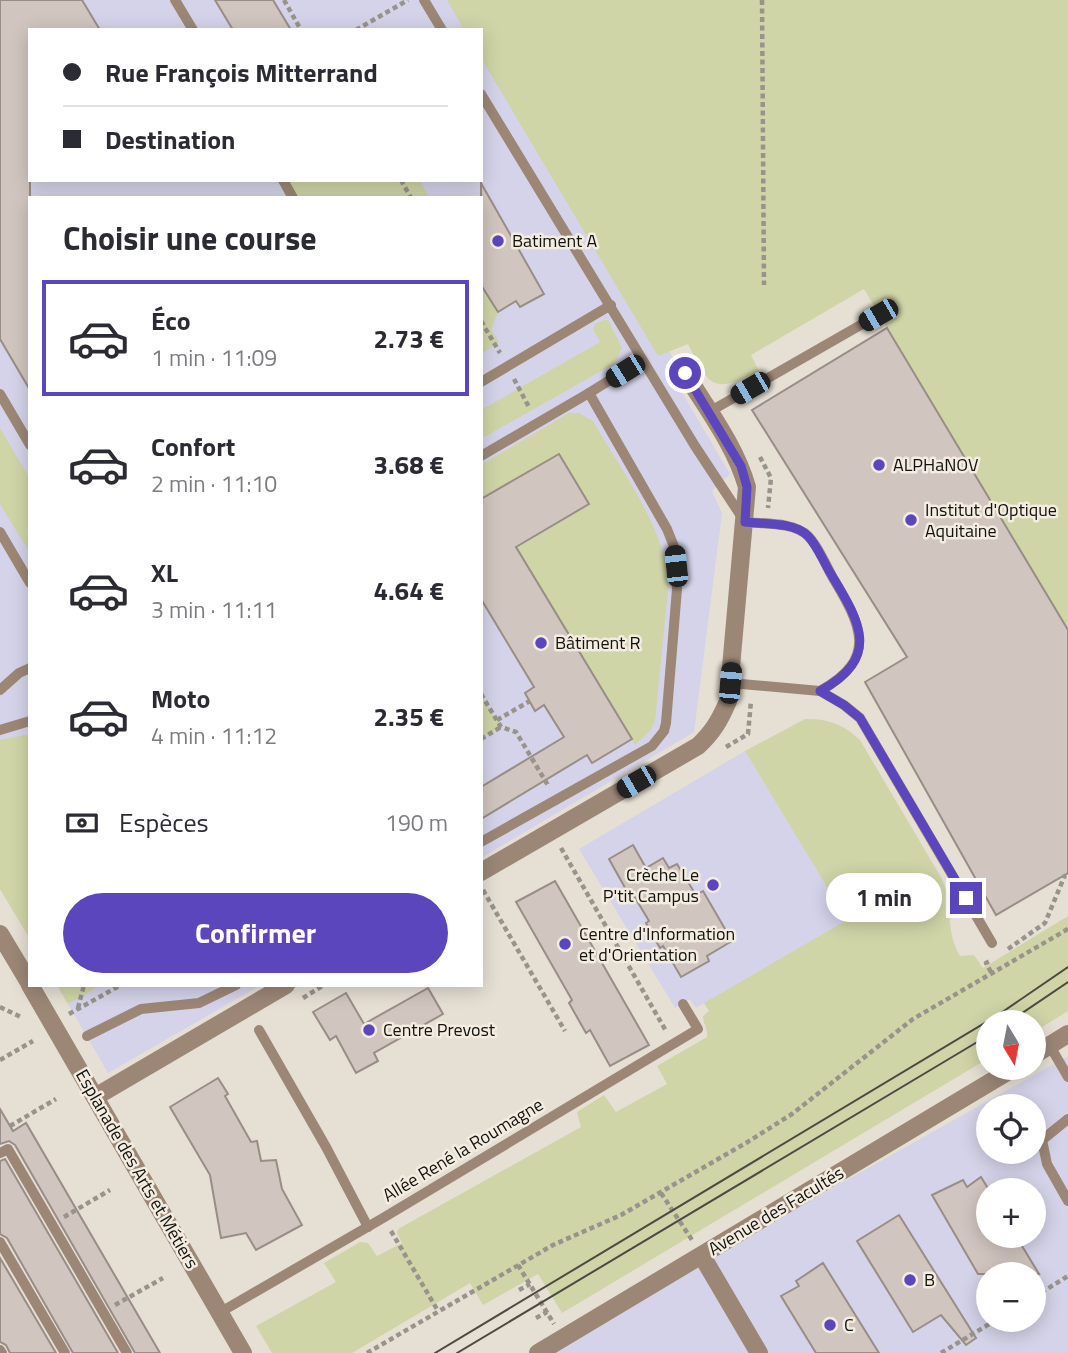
<!DOCTYPE html>
<html lang="fr">
<meta charset="utf-8">
<style>
body{margin:0;font-family:"Titillium Web",sans-serif;background:#f2f2f3;color:#2b2b33;height:100vh;display:flex;flex-direction:column;font-size:26px;white-space:nowrap}
*{box-sizing:border-box;margin:0}
p{font-size:23px;color:#7c7c81}
.icon{flex:none;width:38px;height:38px;fill:none;stroke:currentColor;stroke-width:2;stroke-linecap:round;stroke-linejoin:round}
.map{position:relative;flex:1;overflow:hidden}
.details{position:absolute;left:28px;top:196px;width:455px;height:791px;display:flex;flex-direction:column;background:#fff;border-radius:0px;box-shadow:0 4px 18px #0003}
.details>*{flex:none}
.banner{position:absolute;left:28px;top:28px;width:455px;height:154px;border-radius:0px;box-shadow:0 4px 18px #0003;display:grid;align-content:center;height:154px;padding:0 35px;background:#fff}
.needle{width:46px;rotate:170deg}
.fabs{position:absolute;left:976px;top:1010px;display:grid;gap:14px}
.fabs a{display:grid;place-items:center;width:70px;height:70px;border-radius:50%;background:#fff;box-shadow:0 4px 18px #0003;font-size:35px}
.end{position:absolute;width:32px;height:32px;margin:-16px;border:9px solid #5b46be;background:#fff;box-shadow:0 0 0 4px #fff}
.from{border-radius:50%}
.bubble{position:absolute;height:49px;border-radius:24px;background:#fff;box-shadow:0 4px 18px #0003;font-size:23px;font-weight:700;line-height:49px;text-align:center}
.car{position:absolute;width:21px;height:42px;margin:-21px -10px;border-radius:9px;box-shadow:0 0 5px 2px #0007;background:linear-gradient(#222 24%,#8ab4d8 0 40%,#222 0 76%,#8ab4d8 0 86%,#222 0)}
.banner b{display:flex;align-items:center;gap:24px;height:66px;font-size:26px}
.banner b+b{border-top:2px solid #e1e1e2}
.banner i{width:18px;height:18px;background:#2b2b33}
ul{padding:0;list-style:none}
li{display:flex;align-items:center;gap:21px;height:116px;margin:0 14px 10px;padding:0 21px;border:4px solid transparent;border-radius:0px}
li div{flex:1}
li b{display:block;font-size:26px}
li em{font-style:normal;font-weight:700}
li.current{border-color:#5b46be}
li>.icon{width:63px;height:63px;stroke-width:1.5}
h2{padding:0 35px;font-size:32px;line-height:84px}
.pay{display:flex;align-items:center;gap:18px;height:77px;padding:0 35px;font-size:26px}
.pay p{margin-inline-start:auto}
.action{display:flex;gap:14px;margin-top:auto;padding:14px 35px}
.action a{flex:1;height:80px;border-radius:42px;background:#5b46be;color:#fff;font-size:28px;font-weight:700;line-height:80px;text-align:center}
.map>svg:first-child{display:block}
</style>
<div class="map">
<svg width="1068" height="1353" viewBox="0 0 1068 1353">
<rect width="100%" height="100%" fill="#e6dfd4"/>
<!-- education -->
<g fill="#d5d3e9" fill-rule="evenodd">
<polygon points="0,0 457,0 475,30 30,30 30,180 481,180 481,40 675,361 667,367 730,474 712,491 722,513 694,732 481,858 481,198 30,198 30,939 0,889"/>
<polygon points="745,751 848,920 696,1008 690,999 675,1008 579,849"/>
<polygon points="57,985 261,985 108,1073"/>
<path d="M1068,1056V1353H548L706,1259ZM989,1106H1034V1152H989ZM989,1190H1034V1236H989ZM989,1274H1034V1320H989Z"/>
</g>
<!-- green -->
<g fill="#d0d5a8">
<path d="M447,0H1068V630L864,289L751,355L759,371C713,394 710,388 688,344L658,356L481,58V30H464Z"/>
<polygon points="283,180 419,180 430,198 293,198"/>
<polygon points="481,284 498,312 491,330 499,342 481,354"/>
<polygon points="604,320 608,320 622,348 615,363 481,439 481,410 600,342 593,329 595,324"/>
<path d="M569,413H579L593,421C621,470 662,523 669,580L655,721L651,730L635,745L526,563L513,549L589,505L559,454L481,499V465Z"/>
<polygon points="0,428 30,479 30,553 0,504"/>
<polygon points="481,694 501,727 481,739"/>
<path d="M805,719C827,718 845,725 860,740L942,879C953,904 945,931 960,956L974,955L983,968L1068,916V1011L1034,1032V1022H989V1058L562,1313L538,1274L483,1305L470,1283L352,1353H272L256,1326L336,1282L324,1263L360,1242L368,1243L377,1256L402,1243L397,1233L398,1229L581,1127L577,1112L604,1095L616,1112L667,1084L657,1066L707,1037C708,1028 703,1024 703,1016L709,1011L704,1003L847,920L745,751Z"/>
<polygon points="30,734 30,939 0,889 0,740"/>
<polygon points="57,985 101,985 68,1004"/>
</g>
<!-- building -->
<g fill="#d1c5bf" stroke="#998d87" stroke-width="2">
<polygon points="0,0 82,0 100,30 30,30 30,390 0,339"/>
<polygon points="215,0 273,0 291,30 233,30"/>
<polygon points="481,183 544,294 520,307 516,301 498,312 481,285"/>
<polygon points="887,328 1068,630 1068,873 996,915 865,682 907,657 752,410"/>
<polygon points="559,454 589,504 516,547 632,739 592,763 587,755 481,819 481,787 564,737 544,705 535,711 525,693 534,687 481,599 481,499"/>
<polygon points="633,845 646,868 663,858 669,868 677,864 696,895 703,891 732,941 707,956 709,961 681,977 663,946 660,948 646,923 649,921 631,891 628,893 609,859"/>
<polygon points="555,881 649,1045 610,1066 590,1030 586,1033 569,1003 572,1000 516,902"/>
<polygon points="428,988 443,1014 374,1053 378,1061 356,1073 336,1036 330,1040 313,1012 346,993 364,1024"/>
<polygon points="218,1078 228,1094 225,1096 251,1142 257,1141 261,1161 276,1160 282,1189 302,1225 256,1250 246,1233 221,1238 210,1175 170,1107"/>
<polygon points="0,1109 13,1131 26,1123 160,1353 135,1353 15,1145 9,1141 0,1144"/>
<polygon points="5,1159 118,1353 73,1353 7,1238 0,1234 0,1161"/>
<polygon points="981,1177 989,1190 989,1236 1016,1236 1039,1274 978,1274 932,1195 963,1180 967,1187"/>
<polygon points="899,1215 976,1338 966,1345 941,1315 913,1332 857,1241"/>
<polygon points="0,1258 56,1353 10,1353 6,1345 0,1342"/>
<polygon points="823,1263 879,1353 816,1353 781,1296 799,1286 796,1281"/>
</g>
<g fill="none" stroke-linecap="round" stroke-linejoin="round">
<!-- path -->
<g stroke="#98938b" stroke-width="4.5" stroke-dasharray="5 3.5" stroke-linecap="butt">
<polyline points="284,0 301,30"/>
<polyline points="762,0 764,285"/>
<polyline points="356,30 408,0"/>
<polyline points="401,180 411,198"/>
<polyline points="481,321 500,353"/>
<polyline points="514,379 530,409"/>
<polyline points="760,457 771,478 768,508"/>
<polyline points="481,694 501,727 516,732 549,787"/>
<polyline points="497,720 530,701"/>
<polyline points="481,739 501,727"/>
<polyline points="726,747 748,734 751,701"/>
<polyline points="561,848 666,1031"/>
<polyline points="483,890 565,1031"/>
<polyline points="1008,949 1045,923 1065,875"/>
<polyline points="991,972 986,963 992,960"/>
<polyline points="303,998 324,985"/>
<polyline points="0,1007 23,1018"/>
<polyline points="78,1008 84,985"/>
<polyline points="69,1014 121,985"/>
<polyline points="0,1060 33,1041"/>
<polyline points="10,1126 56,1099"/>
<polyline points="992,1157 1005,1152"/>
<polyline points="661,1193 692,1240"/>
<polyline points="64,1217 110,1190"/>
<polyline points="391,1231 438,1311"/>
<polyline points="518,1265 554,1324"/>
<polyline points="519,1290 530,1284"/>
<polyline points="1034,1297 1068,1276"/>
<polyline points="115,1305 163,1278"/>
<polyline points="536,1318 547,1312"/>
<polyline points="367,1353 553,1245 621,1215 746,1143 792,1114 913,1019 1068,929"/>
<polyline points="941,1353 996,1320"/>
</g>
<!-- lane -->
<g stroke="#9c8776" stroke-width="10">
<polyline points="175,0 193,30"/>
<polyline points="424,0 442,30"/>
<path d="M481,94L695,446L745,522C764,524 794,522 808,536C819,547 826,566 833,578C862,626 878,659 820,691"/>
<polyline points="283,180 293,198"/>
<polyline points="481,382 611,305"/>
<polyline points="589,393 642,360"/>
<polyline points="0,394 30,445"/>
<polyline points="709,412 878,315"/>
<polyline points="481,456 589,393 667,529 675,549 677,589 666,723 664,731 652,746 481,842"/>
<polyline points="0,532 30,583"/>
<polyline points="730,683 820,691 844,705 860,718 992,943"/>
<polyline points="0,690 19,673 30,668"/>
<polyline points="0,730 30,721"/>
<polyline points="259,1030 326,1147 368,1227"/>
<polyline points="87,1036 141,1009 199,1003 236,985"/>
<polyline points="1050,1046 1068,1077"/>
<polyline points="1068,1119 1042,1140 1047,1164 1068,1201"/>
<polyline points="0,1153 8,1149 127,1353"/>
<polyline points="0,1242 65,1353"/>
<polyline points="219,1313 383,1218 698,1029 683,1004"/>
<polyline points="0,1350 2,1353"/>
</g>
<!-- street -->
<g stroke="#9c8776" stroke-width="18">
<path d="M481,872L698,746C713,732 720,720 728,701L747,487C735,445 707,409 685,373"/>
<polyline points="0,934 30,984"/>
<polyline points="30,985 243,1353"/>
<polyline points="1034,1055 1068,1034"/>
<polyline points="95,1097 286,985"/>
<polyline points="702,1256 759,1353"/>
<polyline points="538,1353 1014,1068"/>
</g>
<!-- tram -->
<g stroke="#4d4943" stroke-width="2">
<polyline points="1009,1022 1068,982"/>
<polyline points="435,1353 998,1015 1068,967"/>
<polyline points="457,1353 989,1035"/>
</g>
</g>
<g fill="none" stroke-linecap="round" stroke-linejoin="round">
<!-- route -->
<path stroke="#5b46be" stroke-width="9" d="M685,373L741,466L747,487L745,522C764,524 794,522 808,536C817,545 824,563 831,574C860,622 882,657 820,691L844,705L860,718L966,898"/>
</g>
<!-- markers -->
<g fill="#5b46be" stroke="#f3ece1" stroke-width="2.5">
<circle cx="498" cy="241" r="7"/>
<circle cx="879" cy="465" r="7"/>
<circle cx="911" cy="520" r="7"/>
<circle cx="541" cy="643" r="7"/>
<circle cx="713" cy="885" r="7"/>
<circle cx="565" cy="944" r="7"/>
<circle cx="369" cy="1030" r="7"/>
<circle cx="910" cy="1280" r="7"/>
<circle cx="830" cy="1325" r="7"/>
</g>
<g text-anchor="middle" stroke-width="5" stroke-linejoin="round" paint-order="stroke">
<!-- poi labels -->
<g font-size="18" fill="#14120e" stroke="#f3ece1" text-anchor="start">
<text x="512" y="247">Batiment A</text>
<text x="893" y="471">ALPHaNOV</text>
<text x="925" y="516">Institut d'Optique<tspan x="925" dy="21">Aquitaine</tspan></text>
<text x="555" y="649">Bâtiment R</text>
<text x="699" y="881" text-anchor="end">Crèche Le<tspan x="699" dy="21">P'tit Campus</tspan></text>
<text x="579" y="940">Centre d'Information<tspan x="579" dy="21">et d'Orientation</tspan></text>
<text x="383" y="1036">Centre Prevost</text>
<text x="924" y="1286">B</text>
<text x="844" y="1331">C</text>
</g>
<!-- street labels -->
<g font-size="18" fill="#14120e" stroke="#f3ece1">
<text transform="translate(463 1150) rotate(-31)" y="6">Allée René la Roumagne</text>
<text transform="translate(137 1169) rotate(60)" y="6">Esplanade des Arts et Métiers</text>
<text transform="translate(776 1211) rotate(-31)" y="6">Avenue des Facultés</text>
</g>
</g>
</svg>
<div class="fabs">
<a><svg class="needle" viewBox="-14 -14 28 28"><path d="M0-13l5 13h-10z" fill="#e53935"/><path d="M0 13l5-13h-10z" fill="#7c7c81"/></svg></a>
<a><svg class="icon" aria-label="locate" viewBox="0 0 24 24"><circle cx="12" cy="12" r="6"/><path d="M12 2v4M12 18v4M2 12h4M18 12h4"/></svg></a>
<a>+</a>
<a>−</a>
</div>
<i class="end from" style="left:685px;top:373px"></i>
<i class="end" style="left:966px;top:898px"></i>
<div class="bubble" style="left:826px;top:873px;width:116px">1 min</div>
<i class="car" style="left:878px;top:315px;rotate:240deg"></i>
<i class="car" style="left:625px;top:371px;rotate:238deg"></i>
<i class="car" style="left:750px;top:388px;rotate:240deg"></i>
<i class="car" style="left:676px;top:566px;rotate:354deg"></i>
<i class="car" style="left:730px;top:683px;rotate:5deg"></i>
<i class="car" style="left:636px;top:782px;rotate:240deg"></i>
<div class="banner">
<b><i class="from"></i>Rue François Mitterrand</b>
<b><i></i>Destination</b>
</div>
<section class="details">
<h2>Choisir une course</h2>
<ul>
<li class="current"><svg class="icon" aria-label="car" viewBox="0 0 24 24"><path d="M5 17H2v-5l4-1 3-4h7l3 4 3 1v5h-3M9 17h6M6 11h13"/><circle cx="7" cy="17" r="2"/><circle cx="17" cy="17" r="2"/></svg><div><b>Éco</b><p>1 min · 11:09</p></div><em>2.73 €</em></li>
<li><svg class="icon" aria-label="car" viewBox="0 0 24 24"><path d="M5 17H2v-5l4-1 3-4h7l3 4 3 1v5h-3M9 17h6M6 11h13"/><circle cx="7" cy="17" r="2"/><circle cx="17" cy="17" r="2"/></svg><div><b>Confort</b><p>2 min · 11:10</p></div><em>3.68 €</em></li>
<li><svg class="icon" aria-label="car" viewBox="0 0 24 24"><path d="M5 17H2v-5l4-1 3-4h7l3 4 3 1v5h-3M9 17h6M6 11h13"/><circle cx="7" cy="17" r="2"/><circle cx="17" cy="17" r="2"/></svg><div><b>XL</b><p>3 min · 11:11</p></div><em>4.64 €</em></li>
<li><svg class="icon" aria-label="car" viewBox="0 0 24 24"><path d="M5 17H2v-5l4-1 3-4h7l3 4 3 1v5h-3M9 17h6M6 11h13"/><circle cx="7" cy="17" r="2"/><circle cx="17" cy="17" r="2"/></svg><div><b>Moto</b><p>4 min · 11:12</p></div><em>2.35 €</em></li>
</ul>
<div class="pay"><svg class="icon" aria-label="cash" viewBox="0 0 24 24"><path d="M3 7h18v10H3z"/><circle cx="12" cy="12" r="2"/></svg>Espèces<p>190 m</p></div>
<div class="action"><a>Confirmer</a></div>
</section>
</div>
